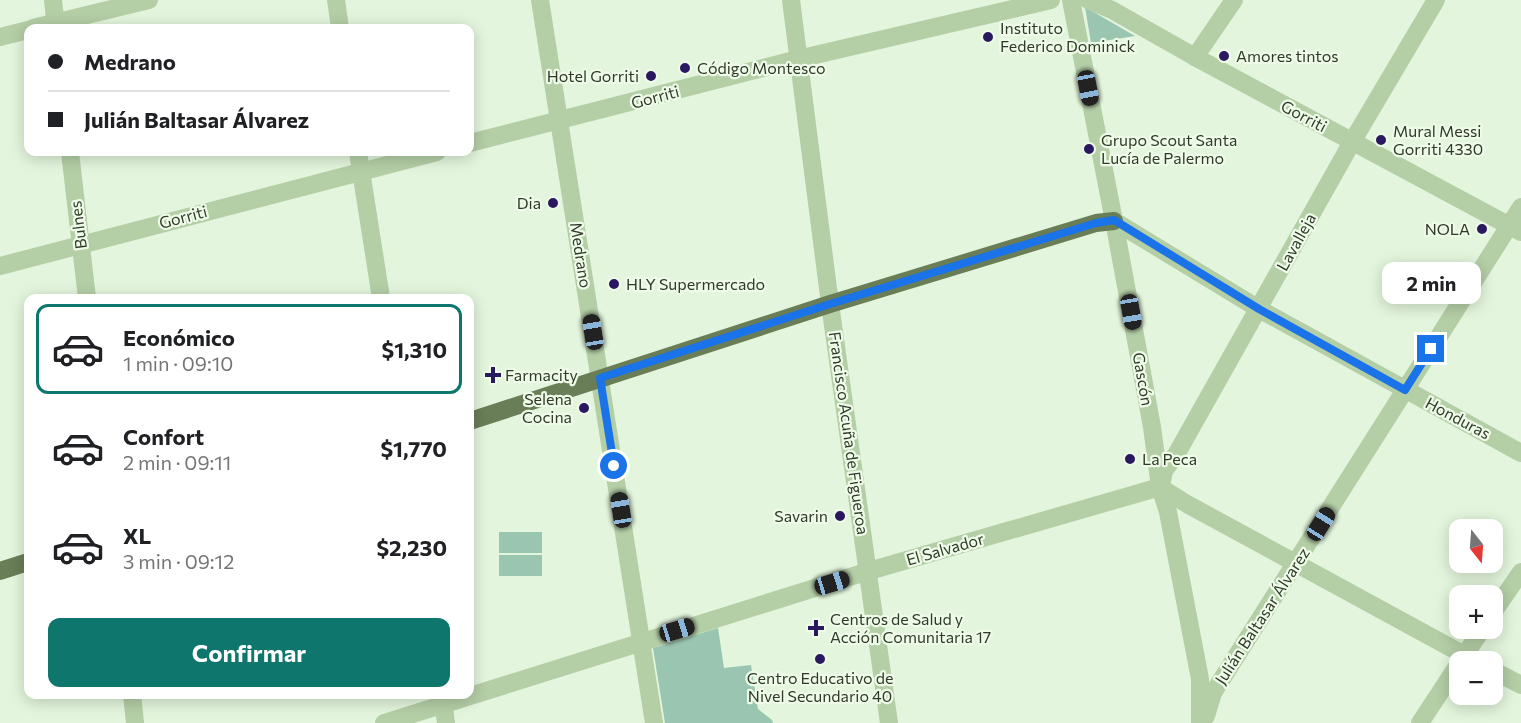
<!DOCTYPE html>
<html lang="es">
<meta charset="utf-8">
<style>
body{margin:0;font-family:Commissioner,sans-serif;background:#f2f2f2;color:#202124;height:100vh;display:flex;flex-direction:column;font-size:22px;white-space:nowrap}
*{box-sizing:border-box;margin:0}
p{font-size:20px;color:#757577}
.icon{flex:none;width:33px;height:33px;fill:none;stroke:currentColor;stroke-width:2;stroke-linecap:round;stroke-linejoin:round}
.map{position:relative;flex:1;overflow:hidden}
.sheet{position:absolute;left:24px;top:294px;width:450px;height:405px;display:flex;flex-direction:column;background:#fff;border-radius:12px;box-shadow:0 3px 15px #0003}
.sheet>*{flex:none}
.guide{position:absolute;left:24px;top:24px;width:450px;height:132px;border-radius:12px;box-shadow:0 3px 15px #0003;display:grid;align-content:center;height:132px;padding:0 24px;background:#fff}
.needle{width:39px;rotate:163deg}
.tools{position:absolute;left:1449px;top:519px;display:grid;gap:12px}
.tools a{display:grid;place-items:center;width:54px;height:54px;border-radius:12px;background:#fff;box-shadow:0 3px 15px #0003;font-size:30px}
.end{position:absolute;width:27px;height:27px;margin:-14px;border:8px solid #1a73e8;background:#fff;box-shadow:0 0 0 3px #fff}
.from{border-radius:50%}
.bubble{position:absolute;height:42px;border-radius:12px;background:#fff;box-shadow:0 3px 15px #0003;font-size:20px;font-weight:700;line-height:42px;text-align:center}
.car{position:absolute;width:18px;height:36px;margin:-18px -9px;border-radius:8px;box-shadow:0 0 4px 2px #0007;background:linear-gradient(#222 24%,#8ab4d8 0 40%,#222 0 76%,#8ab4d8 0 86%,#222 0)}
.guide b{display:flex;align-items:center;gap:21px;height:57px;font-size:22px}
.guide b+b{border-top:2px solid #e0e0e0}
.guide i{width:15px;height:15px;background:#202124}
ul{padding:10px 0 0;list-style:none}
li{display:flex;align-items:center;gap:18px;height:90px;margin:0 12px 9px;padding:0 12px;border:3px solid transparent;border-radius:12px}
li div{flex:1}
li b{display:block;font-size:22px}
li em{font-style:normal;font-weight:700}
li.active{border-color:#0f766e}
li>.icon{width:54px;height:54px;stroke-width:1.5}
.primary-button{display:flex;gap:12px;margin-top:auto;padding:12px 24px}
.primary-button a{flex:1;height:69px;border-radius:12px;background:#0f766e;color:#fff;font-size:24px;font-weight:700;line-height:69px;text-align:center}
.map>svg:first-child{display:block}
</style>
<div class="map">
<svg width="1521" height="723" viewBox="0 0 1521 723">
<rect width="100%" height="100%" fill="#e3f5dc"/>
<!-- green -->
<g fill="#9ac5b1">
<polygon points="1085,7 1135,36 1091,43"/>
<rect x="499" y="532" width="43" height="21"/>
<rect x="499" y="555" width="43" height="21"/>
<polygon points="718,628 724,668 751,665 758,709 772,720 773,723 665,723 653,648"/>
</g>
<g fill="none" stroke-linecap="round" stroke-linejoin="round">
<!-- minor -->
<g stroke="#b4cea6" stroke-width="18">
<polyline points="53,0 56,28"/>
<polyline points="336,0 340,28"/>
<polyline points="540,0 654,723"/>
<polyline points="791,0 830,304 889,723"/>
<polyline points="1071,0 1114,221 1152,427 1160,487 1168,512 1200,679 1200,723"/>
<polyline points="1088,0 1112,10 1195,57 1521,232"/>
<polyline points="33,28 149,0"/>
<polyline points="0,37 28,30"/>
<polyline points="1195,57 1234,0"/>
<polyline points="470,143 798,59 1051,0"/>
<polyline points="70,152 87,298"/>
<polyline points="358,152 381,298"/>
<polyline points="1114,221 1259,309 1521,453"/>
<polyline points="0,266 437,152"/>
<polyline points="1161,486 1164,471 1177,453 1352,142 1436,0"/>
<polyline points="1492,614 1521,572"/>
<polyline points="1460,662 1483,628"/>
<polyline points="1492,670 1521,685"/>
<polyline points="132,694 135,723"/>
<polyline points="442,694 446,723"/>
<polyline points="1206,716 1213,693 1521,207"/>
<polyline points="384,723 869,571 1160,487 1187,504 1477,662"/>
<polyline points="1420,723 1460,662"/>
</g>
<!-- major -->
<g stroke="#697d57" stroke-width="18">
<polyline points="470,421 830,304 1096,223 1114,221"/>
<polyline points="0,571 28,562"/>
</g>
</g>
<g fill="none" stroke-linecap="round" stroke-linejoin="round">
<!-- route -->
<polyline stroke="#1a73e8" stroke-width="8" points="614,466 600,378 830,304 1096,223 1114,220 1259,309 1405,390 1431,349"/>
</g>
<!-- markers -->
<g fill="#2b1960" stroke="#eefbe9" stroke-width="2">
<circle cx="988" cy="37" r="6"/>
<circle cx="1224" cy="56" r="6"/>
<circle cx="685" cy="68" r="6"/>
<circle cx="651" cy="76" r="6"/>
<circle cx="1381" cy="140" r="6"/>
<circle cx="1089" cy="149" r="6"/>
<circle cx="553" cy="203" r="6"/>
<circle cx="1482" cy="229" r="6"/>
<circle cx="614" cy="284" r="6"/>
<path d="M490 366h6v6h6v6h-6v6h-6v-6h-6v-6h6z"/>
<circle cx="584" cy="408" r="6"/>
<circle cx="1130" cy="459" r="6"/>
<circle cx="840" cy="516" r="6"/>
<path d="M813 619h6v6h6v6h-6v6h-6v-6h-6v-6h6z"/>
<circle cx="820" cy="659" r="6"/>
</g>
<g text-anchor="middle" stroke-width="4.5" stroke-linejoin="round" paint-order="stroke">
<!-- poi labels -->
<g font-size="16" fill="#313a28" stroke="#eefbe9" text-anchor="start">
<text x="1000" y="34">Instituto<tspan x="1000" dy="18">Federico Dominick</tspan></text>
<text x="1236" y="62">Amores tintos</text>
<text x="697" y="74">Código Montesco</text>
<text x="639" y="82" text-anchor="end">Hotel Gorriti</text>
<text x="1393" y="137">Mural Messi<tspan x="1393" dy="18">Gorriti 4330</tspan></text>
<text x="1101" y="146">Grupo Scout Santa<tspan x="1101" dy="18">Lucía de Palermo</tspan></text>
<text x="541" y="209" text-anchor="end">Dia</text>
<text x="1470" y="235" text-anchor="end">NOLA</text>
<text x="626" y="290">HLY Supermercado</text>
<text x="505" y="381">Farmacity</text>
<text x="572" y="405" text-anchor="end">Selena<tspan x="572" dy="18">Cocina</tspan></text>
<text x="1142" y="465">La Peca</text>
<text x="828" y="522" text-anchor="end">Savarin</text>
<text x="830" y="625">Centros de Salud y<tspan x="830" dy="18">Acción Comunitaria 17</tspan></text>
<text x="820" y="684" text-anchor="middle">Centro Educativo de<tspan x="820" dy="18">Nivel Secundario 40</tspan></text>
</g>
<!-- street labels -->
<g font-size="16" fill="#313a28" stroke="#eefbe9">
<text transform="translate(655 97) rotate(-15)" y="6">Gorriti</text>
<text transform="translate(1304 116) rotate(28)" y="6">Gorriti</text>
<text transform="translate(183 217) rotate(-15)" y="6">Gorriti</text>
<text transform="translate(78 225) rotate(-97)" y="6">Bulnes</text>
<text transform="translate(1296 242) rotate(-61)" y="6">Lavalleja</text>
<text transform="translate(581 255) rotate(81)" y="6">Medrano</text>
<text transform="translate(1143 379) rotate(80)" y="6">Gascón</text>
<text transform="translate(1458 418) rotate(28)" y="6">Honduras</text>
<text transform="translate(849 433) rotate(82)" y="6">Francisco Acuña de Figueroa</text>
<text transform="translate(945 549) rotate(-16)" y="6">El Salvador</text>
<text transform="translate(1262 616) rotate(-57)" y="6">Julián Baltasar Álvarez</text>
</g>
</g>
</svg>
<div class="tools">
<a><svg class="needle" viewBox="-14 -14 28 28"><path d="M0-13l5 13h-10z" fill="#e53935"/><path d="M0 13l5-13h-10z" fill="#757577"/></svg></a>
<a>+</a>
<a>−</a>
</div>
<i class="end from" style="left:614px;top:466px"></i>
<i class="end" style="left:1431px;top:349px"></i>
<div class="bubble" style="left:1382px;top:262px;width:99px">2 min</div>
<i class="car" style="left:1088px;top:88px;rotate:169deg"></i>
<i class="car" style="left:1131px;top:312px;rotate:170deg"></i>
<i class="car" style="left:593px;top:332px;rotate:351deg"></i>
<i class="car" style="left:621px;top:510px;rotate:351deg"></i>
<i class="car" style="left:1321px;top:524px;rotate:32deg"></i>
<i class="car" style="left:832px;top:583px;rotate:73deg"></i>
<i class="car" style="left:677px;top:630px;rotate:73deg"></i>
<div class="guide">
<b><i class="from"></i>Medrano</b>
<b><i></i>Julián Baltasar Álvarez</b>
</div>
<section class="sheet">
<ul>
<li class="active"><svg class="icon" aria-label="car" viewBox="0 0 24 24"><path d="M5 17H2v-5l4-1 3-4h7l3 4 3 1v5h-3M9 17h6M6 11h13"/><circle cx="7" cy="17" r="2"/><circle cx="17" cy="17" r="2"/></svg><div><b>Económico</b><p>1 min · 09:10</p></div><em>$1,310</em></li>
<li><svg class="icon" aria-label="car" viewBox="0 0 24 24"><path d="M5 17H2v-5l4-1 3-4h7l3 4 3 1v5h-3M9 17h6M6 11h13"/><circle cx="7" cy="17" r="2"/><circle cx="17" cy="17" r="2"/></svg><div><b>Confort</b><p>2 min · 09:11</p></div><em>$1,770</em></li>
<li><svg class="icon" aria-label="car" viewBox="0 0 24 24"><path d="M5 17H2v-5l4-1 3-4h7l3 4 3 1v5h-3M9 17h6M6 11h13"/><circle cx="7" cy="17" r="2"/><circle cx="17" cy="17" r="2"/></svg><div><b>XL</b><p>3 min · 09:12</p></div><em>$2,230</em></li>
</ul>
<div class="primary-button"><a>Confirmar</a></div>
</section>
</div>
